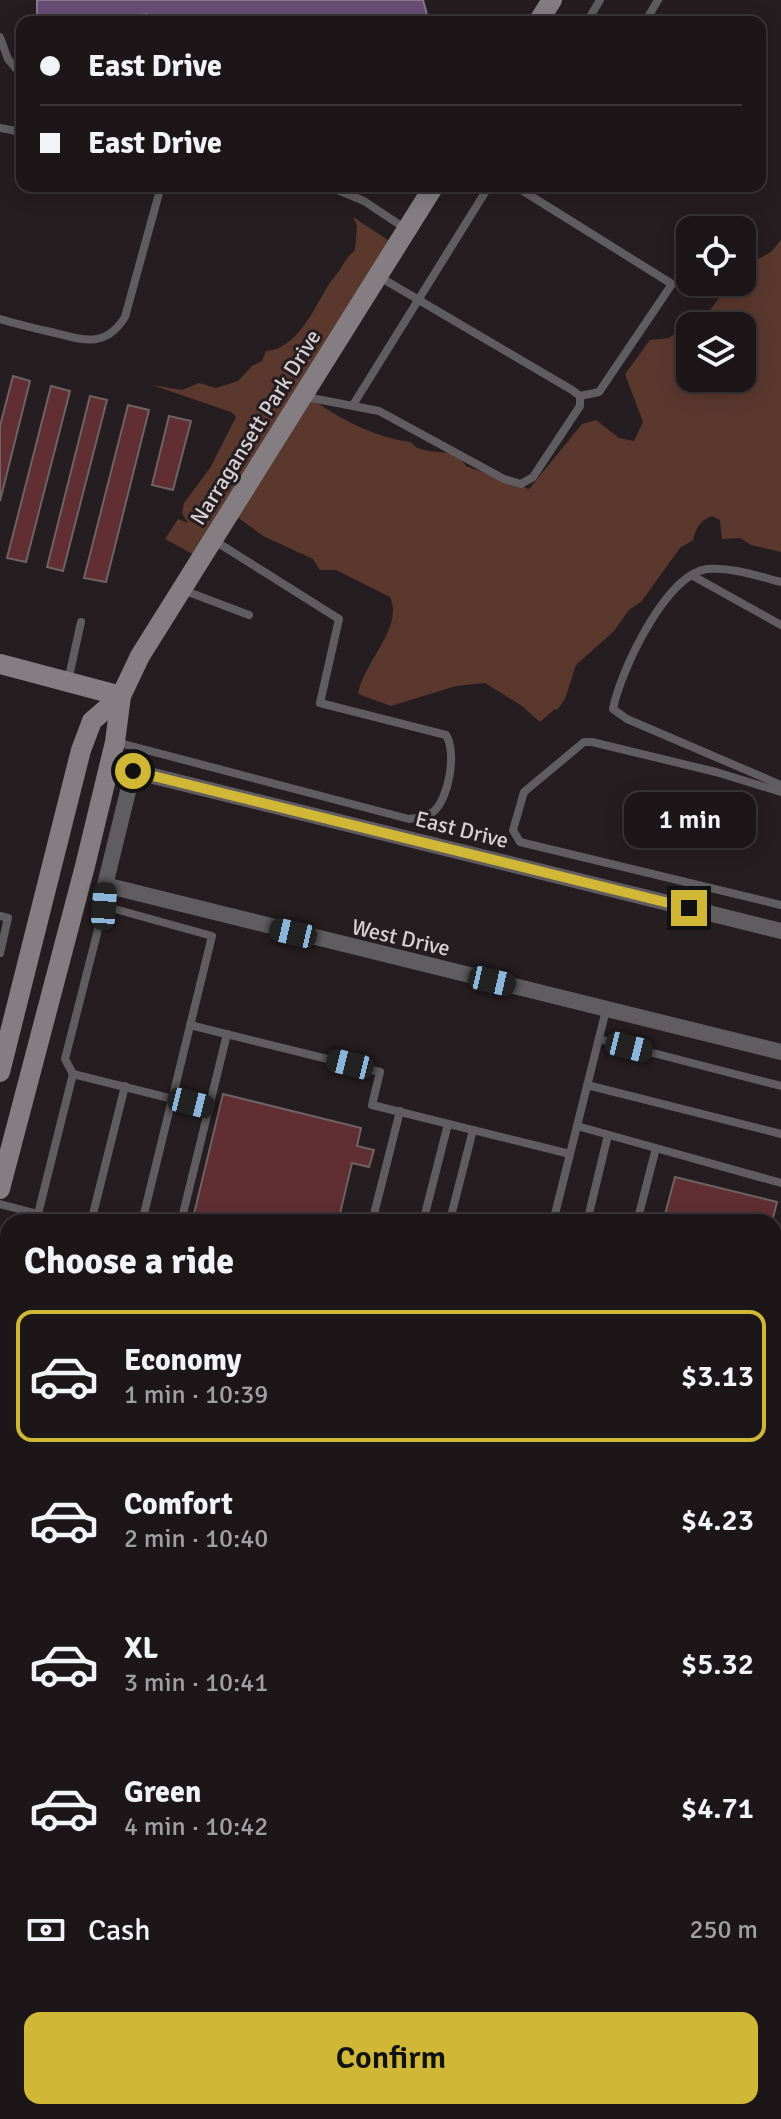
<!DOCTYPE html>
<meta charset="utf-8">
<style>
body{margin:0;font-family:Signika,sans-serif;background:#251f21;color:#f1f3f6;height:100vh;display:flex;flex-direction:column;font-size:30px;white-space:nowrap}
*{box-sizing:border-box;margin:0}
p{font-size:26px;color:#a09fa2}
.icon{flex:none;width:44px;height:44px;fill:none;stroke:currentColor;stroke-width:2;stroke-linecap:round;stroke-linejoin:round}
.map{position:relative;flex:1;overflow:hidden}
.sheet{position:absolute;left:0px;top:1214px;width:782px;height:906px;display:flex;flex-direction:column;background:#1c1618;border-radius:24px 24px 0 0;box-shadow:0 4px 20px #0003,0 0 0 2px #3a3537}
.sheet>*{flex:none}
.top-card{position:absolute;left:16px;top:16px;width:750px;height:176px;border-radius:16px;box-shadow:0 4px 20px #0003,0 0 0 2px #3a3537;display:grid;align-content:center;height:176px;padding:0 24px;background:#1c1618}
.controls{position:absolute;left:676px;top:216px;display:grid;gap:16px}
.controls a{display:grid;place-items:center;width:80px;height:80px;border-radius:16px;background:#1c1618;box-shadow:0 4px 20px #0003,0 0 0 2px #3a3537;font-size:40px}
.end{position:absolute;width:36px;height:36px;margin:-18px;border:10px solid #d1b736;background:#111;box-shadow:0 0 0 4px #111}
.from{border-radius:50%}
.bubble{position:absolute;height:56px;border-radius:16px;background:#1c1618;box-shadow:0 4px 20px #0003,0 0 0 2px #3a3537;font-size:26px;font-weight:600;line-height:56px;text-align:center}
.car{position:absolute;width:24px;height:48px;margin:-24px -12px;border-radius:10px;box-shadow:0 0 6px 2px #0007;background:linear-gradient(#222 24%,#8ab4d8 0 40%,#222 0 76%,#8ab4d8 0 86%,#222 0)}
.top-card b{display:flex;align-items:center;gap:28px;height:76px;font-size:30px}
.top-card b+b{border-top:2px solid #3a3537}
.top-card i{width:20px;height:20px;background:#f1f3f6}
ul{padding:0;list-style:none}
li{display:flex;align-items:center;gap:24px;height:132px;margin:0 16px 12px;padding:0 8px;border:4px solid transparent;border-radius:16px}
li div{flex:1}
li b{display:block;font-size:30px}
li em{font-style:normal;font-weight:600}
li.on{border-color:#d1b736}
li>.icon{width:72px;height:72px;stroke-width:1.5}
h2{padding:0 24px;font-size:36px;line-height:96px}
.pay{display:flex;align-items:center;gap:20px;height:88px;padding:0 24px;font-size:30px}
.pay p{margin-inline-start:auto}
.primary-button{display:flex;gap:16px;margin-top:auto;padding:16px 24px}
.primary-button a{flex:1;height:92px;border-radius:16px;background:#d1b736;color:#111;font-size:32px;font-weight:600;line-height:92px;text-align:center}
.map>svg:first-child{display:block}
</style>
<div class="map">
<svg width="781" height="2119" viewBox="0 0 781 2119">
<rect width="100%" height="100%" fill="#261d20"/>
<!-- green -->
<path fill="#5a382e" d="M353,217L400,248L309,397C338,418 375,438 411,442L417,448L429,451L458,454L466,466L529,489L582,424L596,420L619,438L634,441L643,422L625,374L650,340L669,338L679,331L690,334V378H742V326H698L731,282H742V268L771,252L781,240V552L751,545L740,538L722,539L720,520L712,516C700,520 696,528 693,540L680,548L641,602L629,610L614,631L576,665L565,699L557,710L555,709L540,722L522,706L485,683L456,686L391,706L358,694C364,661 404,628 390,597L336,570H320L313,559L263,536L233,514L198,557L165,539L178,519L188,523L182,513L184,503L210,468L236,417L231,412L152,385L182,390L199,383L216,388L238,381L252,366L262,361L266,351C299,349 315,305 331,281C341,271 344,259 355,250L357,226Z"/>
<!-- water -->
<polygon fill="#684d75" stroke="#8a7591" stroke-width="2" points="37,0 423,0 429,22 160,22 147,14 134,16 132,22 40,22 37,14"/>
<!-- building -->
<g fill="#602e33" stroke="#6e6363" stroke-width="2">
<polygon points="13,376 30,381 0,501 0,426"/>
<polygon points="51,386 70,391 26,562 7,558"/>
<polygon points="90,396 107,400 63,571 47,567"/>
<polygon points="128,405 149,410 106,582 84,578"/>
<polygon points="169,416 191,421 173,490 152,485"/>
<polygon points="223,1094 361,1128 357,1146 374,1150 369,1167 352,1163 338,1222 192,1222"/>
<polygon points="675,1177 777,1202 772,1222 663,1222"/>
<polygon points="8,1513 8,1573 0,1571 0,1536"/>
</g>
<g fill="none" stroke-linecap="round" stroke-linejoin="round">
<!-- lane -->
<g stroke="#605c5f" stroke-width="8">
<polyline points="587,22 600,0"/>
<polyline points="645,22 658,0"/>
<polyline points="0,37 8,59 22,76"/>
<polyline points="0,128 22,132"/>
<polyline points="328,186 364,201 406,229"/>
<polyline points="515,186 672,284 599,392 580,396"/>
<path d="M0,319C17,324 34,328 51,332C83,340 105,349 125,317L161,186"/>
<polyline points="306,397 379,411 504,479 521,484 533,477 580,406 580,396 572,390 378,276"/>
<polyline points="353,405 489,186"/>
<polyline points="693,576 781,625"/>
<path d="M781,582C758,576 732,567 707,569C666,574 620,672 613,709L627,719L781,785"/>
<polyline points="183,590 249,615"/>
<polyline points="68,681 81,622"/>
<path d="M116,742L409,819C418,818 426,817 433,812C449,799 457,752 446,735L320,703L339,619L215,541"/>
<polyline points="781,792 716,772 592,742 584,742 524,792 513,830 520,842 781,905"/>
<polyline points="104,906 212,936 142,1222"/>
<polyline points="0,916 8,918 0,953"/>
<polyline points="190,1025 380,1072 372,1105 570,1154 606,1010"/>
<polyline points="599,1039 781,1086"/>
<polyline points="73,1074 209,1108"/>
<polyline points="587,1085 781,1134"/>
<polyline points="577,1126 781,1183"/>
<polyline points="0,1204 38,1214"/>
<polyline points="450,1220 473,1130"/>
<polyline points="36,1222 73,1074 65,1059 104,906 105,885"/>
<polyline points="91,1222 125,1086"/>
<polyline points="181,1222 227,1034"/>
<polyline points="372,1222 400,1111"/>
<polyline points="423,1222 448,1124"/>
<polyline points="553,1222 570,1154"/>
<polyline points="587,1222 608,1135"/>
<polyline points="637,1222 656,1148"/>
<polyline points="774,1316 781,1282"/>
<polyline points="0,1369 8,1336"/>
<polyline points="0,1432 8,1434"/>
<polyline points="774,1464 781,1466"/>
<polyline points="0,1472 8,1474"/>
<polyline points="0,1507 8,1493"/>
<polyline points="0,1590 8,1592"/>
<polyline points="293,2112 323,2119"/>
<polyline points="434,2119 436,2112"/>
</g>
<!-- street -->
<g stroke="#605c5f" stroke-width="16">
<polyline points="781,931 133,771 105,885 781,1052"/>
<polyline points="774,1622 781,1594"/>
<polyline points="774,1990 781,1992"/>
<polyline points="0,2048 8,2050"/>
<polyline points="739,2112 743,2113"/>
<polyline points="37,2116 53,2119"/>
<polyline points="681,2119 683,2112"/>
</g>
<!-- secondary -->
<g stroke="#847e83" stroke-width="20">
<polyline points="538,22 552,0"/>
<polyline points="0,664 121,696"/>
<polyline points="0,1072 81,750 92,721 121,696"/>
<polyline points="0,1189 85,866 115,742 121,696 140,656 434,186"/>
<polyline points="498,2119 499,2112"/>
</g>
<!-- primary -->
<g stroke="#a1989e" stroke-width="20">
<polyline points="0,1631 8,1633"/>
<polyline points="774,1821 781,1823"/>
</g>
</g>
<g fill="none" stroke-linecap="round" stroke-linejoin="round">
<!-- route -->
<polyline stroke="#d1b736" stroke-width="10" points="133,771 689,908"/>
</g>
<g text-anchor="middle" stroke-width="6" stroke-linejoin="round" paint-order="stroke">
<!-- street labels -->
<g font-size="22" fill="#d8d1d3" stroke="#261d20">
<text transform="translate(255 427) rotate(-58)" y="8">Narragansett Park Drive</text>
<text transform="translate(462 829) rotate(14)" y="8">East Drive</text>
<text transform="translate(401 937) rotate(13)" y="8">West Drive</text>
</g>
</g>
</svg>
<div class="controls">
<a><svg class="icon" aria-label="locate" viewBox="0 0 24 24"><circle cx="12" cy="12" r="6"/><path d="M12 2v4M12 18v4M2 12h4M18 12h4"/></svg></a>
<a><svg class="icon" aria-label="layers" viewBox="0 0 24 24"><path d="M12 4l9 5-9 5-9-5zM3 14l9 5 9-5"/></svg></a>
</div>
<i class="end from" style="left:133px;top:771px"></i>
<i class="end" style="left:689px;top:908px"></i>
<div class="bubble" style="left:624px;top:792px;width:132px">1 min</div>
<i class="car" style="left:104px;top:906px;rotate:4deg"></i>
<i class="car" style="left:293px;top:933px;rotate:283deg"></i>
<i class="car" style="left:492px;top:981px;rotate:103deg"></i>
<i class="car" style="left:629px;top:1047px;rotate:104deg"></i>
<i class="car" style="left:350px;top:1064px;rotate:284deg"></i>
<i class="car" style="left:191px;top:1103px;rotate:104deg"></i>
<div class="top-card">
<b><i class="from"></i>East Drive</b>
<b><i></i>East Drive</b>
</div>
<section class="sheet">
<h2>Choose a ride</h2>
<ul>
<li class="on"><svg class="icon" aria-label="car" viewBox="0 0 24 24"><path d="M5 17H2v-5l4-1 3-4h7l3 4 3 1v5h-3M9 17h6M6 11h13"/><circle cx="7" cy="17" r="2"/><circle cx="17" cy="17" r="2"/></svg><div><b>Economy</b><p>1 min · 10:39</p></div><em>$3.13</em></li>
<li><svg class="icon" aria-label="car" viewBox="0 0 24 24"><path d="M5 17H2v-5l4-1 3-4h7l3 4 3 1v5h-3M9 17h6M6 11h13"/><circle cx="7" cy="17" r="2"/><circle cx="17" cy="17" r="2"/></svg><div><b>Comfort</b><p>2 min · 10:40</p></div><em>$4.23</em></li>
<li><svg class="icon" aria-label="car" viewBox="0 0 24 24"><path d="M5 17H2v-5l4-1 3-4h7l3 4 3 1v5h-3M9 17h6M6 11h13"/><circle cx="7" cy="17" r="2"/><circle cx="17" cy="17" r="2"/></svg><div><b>XL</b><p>3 min · 10:41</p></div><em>$5.32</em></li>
<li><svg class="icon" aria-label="car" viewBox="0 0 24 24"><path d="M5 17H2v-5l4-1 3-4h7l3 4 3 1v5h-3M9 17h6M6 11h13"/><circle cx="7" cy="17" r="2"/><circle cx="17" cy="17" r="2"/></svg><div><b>Green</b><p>4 min · 10:42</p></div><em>$4.71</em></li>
</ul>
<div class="pay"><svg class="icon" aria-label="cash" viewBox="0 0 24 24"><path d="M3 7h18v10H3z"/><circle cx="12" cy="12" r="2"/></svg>Cash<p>250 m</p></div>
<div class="primary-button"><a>Confirm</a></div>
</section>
</div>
